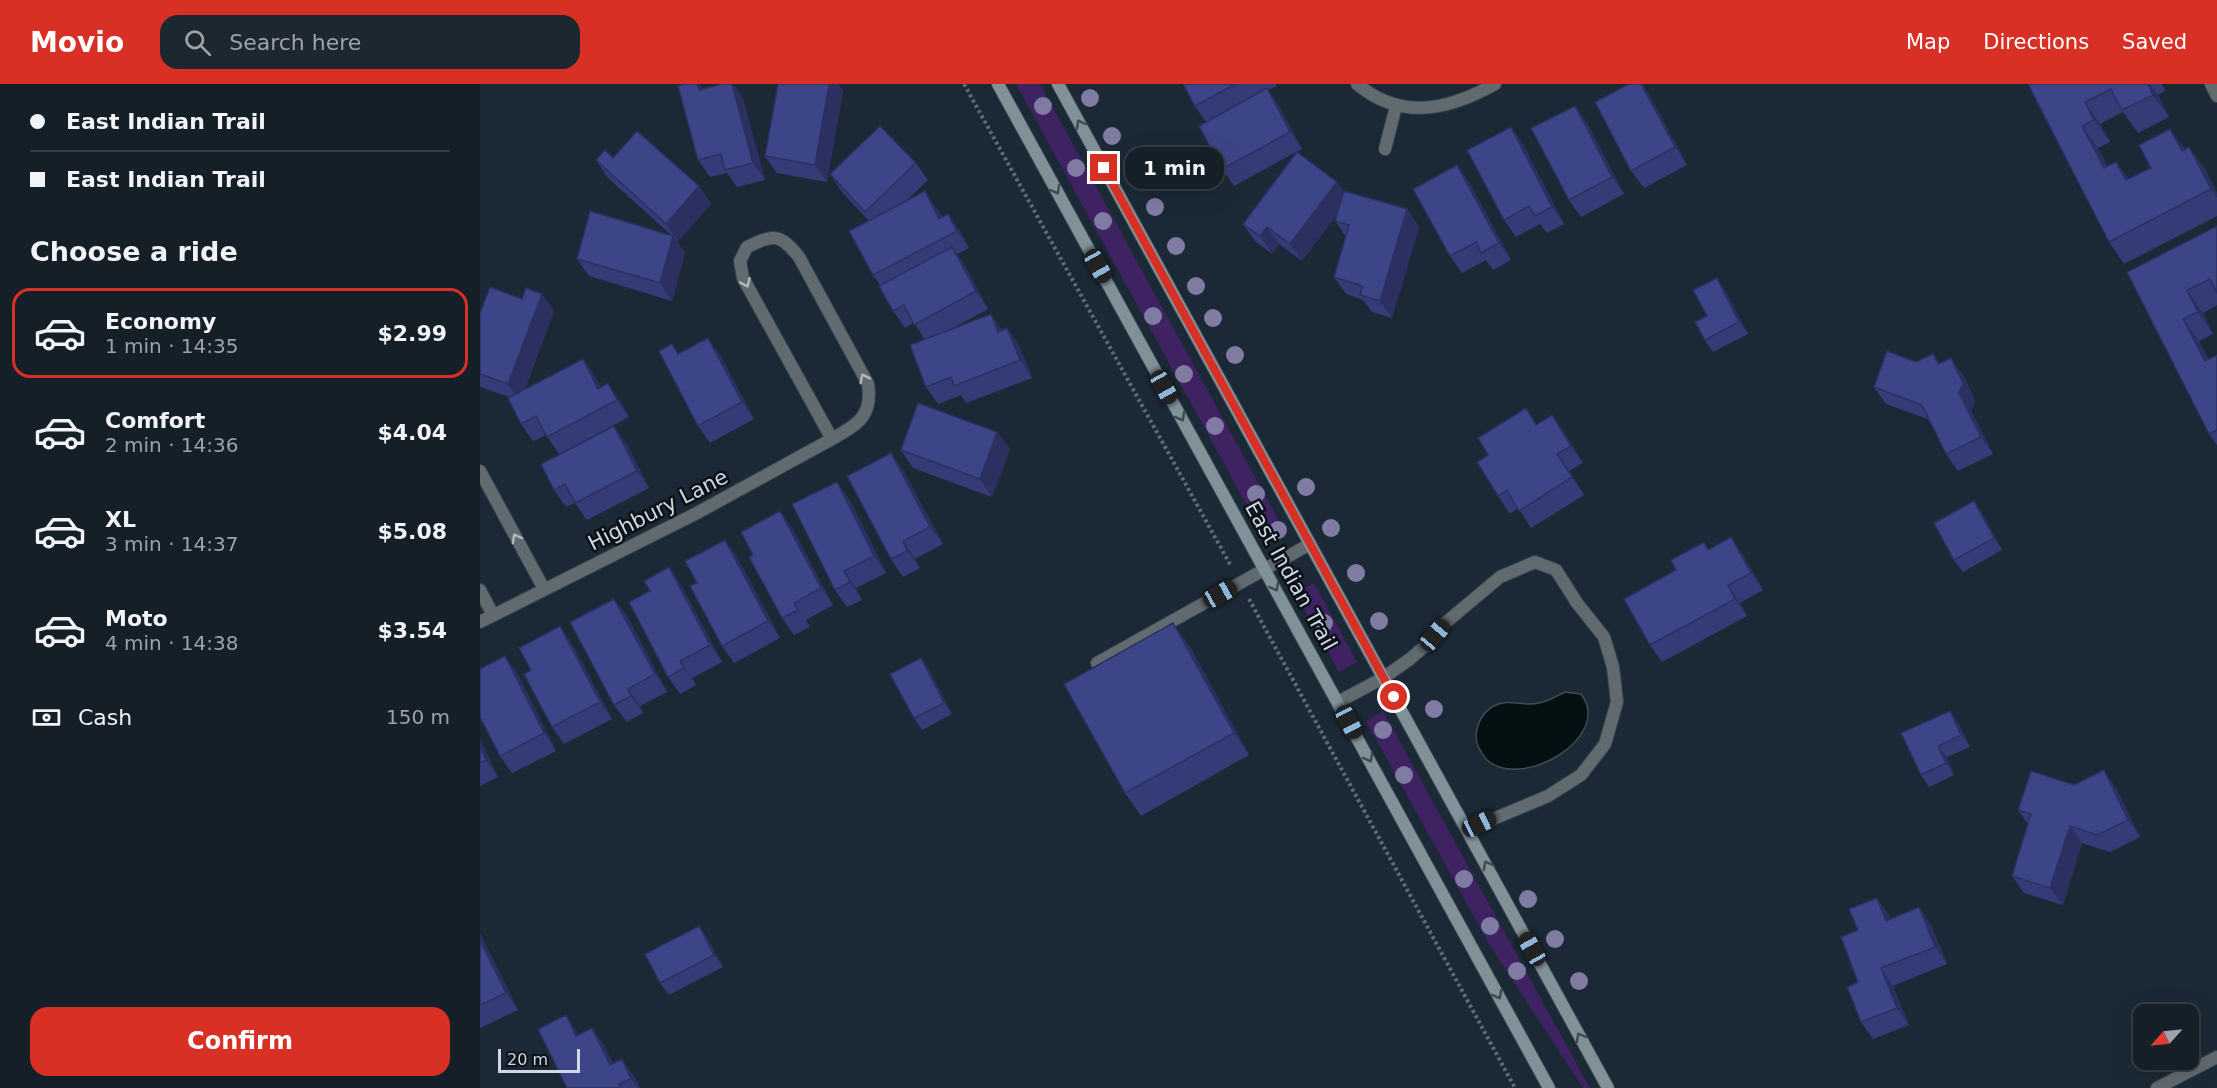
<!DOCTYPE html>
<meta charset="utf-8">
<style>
body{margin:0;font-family:"DejaVu Sans",sans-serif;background:#1d2730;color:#f1f3f6;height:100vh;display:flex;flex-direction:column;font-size:22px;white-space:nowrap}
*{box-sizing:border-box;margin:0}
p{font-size:20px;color:#9da2a8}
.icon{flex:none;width:33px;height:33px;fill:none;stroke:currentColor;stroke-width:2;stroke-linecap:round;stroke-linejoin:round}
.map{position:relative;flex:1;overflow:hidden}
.drawer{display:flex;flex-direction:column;background:#141f28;width:480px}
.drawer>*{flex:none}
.banner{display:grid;align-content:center;height:132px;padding:0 30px;background:#141f28}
.needle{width:39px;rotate:243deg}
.controls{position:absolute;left:1653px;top:920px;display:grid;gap:12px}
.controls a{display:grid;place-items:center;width:66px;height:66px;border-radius:12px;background:#141f28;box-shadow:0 6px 24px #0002,0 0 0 2px #333d45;font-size:30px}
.scale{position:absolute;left:18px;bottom:15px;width:82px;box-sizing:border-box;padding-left:6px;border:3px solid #cfd8e1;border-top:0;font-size:16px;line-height:21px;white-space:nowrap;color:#cfd8e1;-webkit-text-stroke:4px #0b1117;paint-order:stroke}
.end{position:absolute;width:27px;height:27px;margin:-14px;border:8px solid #d93025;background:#fff;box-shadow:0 0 0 3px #fff}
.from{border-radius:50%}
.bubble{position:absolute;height:42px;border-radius:18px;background:#141f28;box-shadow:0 6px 24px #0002,0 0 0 2px #333d45;font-size:20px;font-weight:700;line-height:42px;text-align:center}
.car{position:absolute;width:18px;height:36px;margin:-18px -9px;border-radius:8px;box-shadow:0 0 4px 2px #0007;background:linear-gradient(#222 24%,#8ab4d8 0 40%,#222 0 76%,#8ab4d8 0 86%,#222 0)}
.banner b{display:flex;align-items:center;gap:21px;height:57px;font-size:22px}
.banner b+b{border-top:2px solid #333d45}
.banner i{width:15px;height:15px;background:#f1f3f6}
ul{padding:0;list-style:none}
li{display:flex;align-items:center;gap:18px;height:90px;margin:0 12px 9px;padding:0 18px;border:3px solid transparent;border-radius:18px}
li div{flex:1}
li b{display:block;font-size:22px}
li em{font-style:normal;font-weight:700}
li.active{border-color:#d93025}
li>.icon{width:54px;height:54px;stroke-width:1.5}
h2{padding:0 30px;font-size:27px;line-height:72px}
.pay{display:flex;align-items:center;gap:15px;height:66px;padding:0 30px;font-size:22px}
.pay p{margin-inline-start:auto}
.button{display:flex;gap:12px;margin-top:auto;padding:12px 30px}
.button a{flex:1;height:69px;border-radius:18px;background:#d93025;color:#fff;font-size:24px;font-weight:700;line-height:69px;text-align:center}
header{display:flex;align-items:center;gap:36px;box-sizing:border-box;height:84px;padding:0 30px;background:#d93025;color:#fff}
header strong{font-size:28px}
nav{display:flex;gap:33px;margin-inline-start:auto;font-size:21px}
.search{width:420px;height:54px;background:#1d2730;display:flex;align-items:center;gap:15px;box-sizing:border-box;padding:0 21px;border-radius:18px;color:#9da2a8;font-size:22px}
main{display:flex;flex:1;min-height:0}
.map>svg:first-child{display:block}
</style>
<header>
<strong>Movio</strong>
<div class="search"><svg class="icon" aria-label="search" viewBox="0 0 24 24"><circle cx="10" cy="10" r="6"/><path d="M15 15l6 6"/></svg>Search here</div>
<nav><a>Map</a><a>Directions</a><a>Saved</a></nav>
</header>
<main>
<section class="drawer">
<div class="banner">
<b><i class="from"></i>East Indian Trail</b>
<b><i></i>East Indian Trail</b>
</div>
<h2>Choose a ride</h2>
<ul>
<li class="active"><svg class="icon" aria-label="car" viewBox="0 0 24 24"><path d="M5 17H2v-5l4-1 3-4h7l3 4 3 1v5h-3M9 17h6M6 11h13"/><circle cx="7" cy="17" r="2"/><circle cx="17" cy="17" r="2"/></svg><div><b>Economy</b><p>1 min · 14:35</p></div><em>$2.99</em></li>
<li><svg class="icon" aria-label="car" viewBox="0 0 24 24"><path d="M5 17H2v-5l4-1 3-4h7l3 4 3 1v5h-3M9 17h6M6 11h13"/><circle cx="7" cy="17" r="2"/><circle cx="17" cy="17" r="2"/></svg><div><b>Comfort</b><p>2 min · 14:36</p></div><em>$4.04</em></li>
<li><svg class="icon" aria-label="car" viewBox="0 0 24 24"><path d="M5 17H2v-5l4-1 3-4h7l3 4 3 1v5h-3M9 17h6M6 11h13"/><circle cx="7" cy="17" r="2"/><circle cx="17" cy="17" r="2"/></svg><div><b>XL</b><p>3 min · 14:37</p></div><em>$5.08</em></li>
<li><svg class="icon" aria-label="car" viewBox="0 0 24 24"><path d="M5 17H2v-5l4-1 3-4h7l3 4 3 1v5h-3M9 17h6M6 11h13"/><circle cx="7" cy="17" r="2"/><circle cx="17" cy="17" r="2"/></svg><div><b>Moto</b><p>4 min · 14:38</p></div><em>$3.54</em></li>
</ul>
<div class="pay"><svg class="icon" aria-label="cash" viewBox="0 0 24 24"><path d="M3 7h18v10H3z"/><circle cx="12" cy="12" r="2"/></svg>Cash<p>150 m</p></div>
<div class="button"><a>Confirm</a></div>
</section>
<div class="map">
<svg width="1737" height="1004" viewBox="0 0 1737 1004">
<rect width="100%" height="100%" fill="#1b2936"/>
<!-- green -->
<g fill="#3e2261">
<polygon points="536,0 560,0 805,448 787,458"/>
<polygon points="834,499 877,578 859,588 815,508"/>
<polygon points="903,627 1110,1004 1103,1004 1009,860 886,637"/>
</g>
<!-- water -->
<path fill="#021011" stroke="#404c4f" stroke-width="1.5" d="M1085,608L1101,610C1134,653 1042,707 1007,676C1001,669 996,661 996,652C997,639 1003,628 1014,622C1029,614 1044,623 1059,619C1068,618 1077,612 1085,608Z"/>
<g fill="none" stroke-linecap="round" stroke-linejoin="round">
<defs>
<g id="service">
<polyline points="905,65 916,22"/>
<polyline points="617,579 830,460"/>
<polyline points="858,618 903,594 930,575 945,562 964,540 1020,493 1055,478 1076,486 1097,519 1124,553 1133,583 1137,618 1125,660 1101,691 1068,712 987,746"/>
</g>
<g id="minor">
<path d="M877,0C922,37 968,26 1015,0"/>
<polyline points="1731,0 1737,12"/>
<polyline points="0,387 64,505"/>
<polyline points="0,506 13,531"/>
<path d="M0,538L217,429L352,355C378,340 393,332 388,300L319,173C299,148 293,151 267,163L260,177L263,194L352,355"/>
<polyline points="1677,1004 1737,973"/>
</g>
<g id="secondary">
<polyline points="518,0 1069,1004"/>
<polyline points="578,0 1128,1004"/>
</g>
</defs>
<!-- service casing -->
<use href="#service" stroke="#384551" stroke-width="14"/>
<!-- minor casing -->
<use href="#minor" stroke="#384551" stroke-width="14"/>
<!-- secondary casing -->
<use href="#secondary" stroke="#384551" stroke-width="14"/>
<!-- path -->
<g stroke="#5e6a76" stroke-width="4" stroke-dasharray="3 3" stroke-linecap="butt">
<polyline points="484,0 751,482"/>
<polyline points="769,515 1035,1004"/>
</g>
<!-- service -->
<use href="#service" stroke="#616b6f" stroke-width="12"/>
<!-- minor -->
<use href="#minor" stroke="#616b6f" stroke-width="12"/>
<!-- secondary -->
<use href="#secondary" stroke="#809198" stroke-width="12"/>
</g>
<!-- trees -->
<g fill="#807ba2">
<circle cx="610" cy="14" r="9"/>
<circle cx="563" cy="22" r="9"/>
<circle cx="632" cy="52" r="9"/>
<circle cx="596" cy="84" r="9"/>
<circle cx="655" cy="87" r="9"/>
<circle cx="675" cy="123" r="9"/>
<circle cx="623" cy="137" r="9"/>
<circle cx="696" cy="162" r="9"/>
<circle cx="716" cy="202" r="9"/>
<circle cx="673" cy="232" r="9"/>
<circle cx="733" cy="234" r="9"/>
<circle cx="755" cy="271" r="9"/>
<circle cx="704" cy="290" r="9"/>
<circle cx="735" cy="342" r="9"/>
<circle cx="826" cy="403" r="9"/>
<circle cx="776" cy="410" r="9"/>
<circle cx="851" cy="444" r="9"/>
<circle cx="798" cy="446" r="9"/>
<circle cx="876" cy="489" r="9"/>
<circle cx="899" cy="537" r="9"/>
<circle cx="844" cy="539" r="9"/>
<circle cx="954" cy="625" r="9"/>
<circle cx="903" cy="646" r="9"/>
<circle cx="924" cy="691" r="9"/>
<circle cx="984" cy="795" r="9"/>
<circle cx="1048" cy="815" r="9"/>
<circle cx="1010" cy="842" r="9"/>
<circle cx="1075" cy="855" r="9"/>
<circle cx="1037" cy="887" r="9"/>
<circle cx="1099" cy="897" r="9"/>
</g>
<!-- wall -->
<g fill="#343b76">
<polygon points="242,0 253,0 263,15 285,96 257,103 247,89 230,93 218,76 222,5"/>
<polygon points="298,0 358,0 363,7 347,98 297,89 285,72"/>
<polygon points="703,0 796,0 797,2 788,6 799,22 822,65 817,68 857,98 864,108 927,125 939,143 912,234 892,228 883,216 866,210 854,193 866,153 855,137 857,130 822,177 799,160 792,170 775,157 763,140 816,68 754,102 742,85 726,38 715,22"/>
<polygon points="1149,0 1162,0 1170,12 1207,81 1164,104 1151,87"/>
<polygon points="1548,0 1682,0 1685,7 1678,11 1689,33 1658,49 1643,28 1620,40 1630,58 1618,64 1627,82 1636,78 1649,95 1709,63 1725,85 1737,109 1737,132 1644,180 1629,158"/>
<polygon points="1095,22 1107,39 1144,110 1101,133 1089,116"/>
<polygon points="1043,60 1084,140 1067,149 1060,140 1036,153 1024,136"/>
<polygon points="133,74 219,102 231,120 198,157 196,156 205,169 192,217 109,192 97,175 191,151 128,94 116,76"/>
<polygon points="436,79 448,96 425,118 457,125 462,133 480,147 489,164 477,170 484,180 508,225 464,249 522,246 527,244 539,261 552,294 486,319 481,311 458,320 446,303 445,256 434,239 425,244 413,227 400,201 393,191 389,137 362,108 350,90"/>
<polygon points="977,81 989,98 1031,176 1013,186 1006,176 982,189 970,172"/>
<polygon points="1737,142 1737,221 1723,229 1733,250 1719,257 1728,275 1737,271 1737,361 1729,350 1647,188"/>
<polygon points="1245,206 1268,250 1233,268 1225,256 1227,232"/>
<polygon points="62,210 74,227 45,305 115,292 121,304 140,317 149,333 79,370 66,351 53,357 41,340 29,313 0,303 0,229 42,215"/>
<polygon points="199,269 240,271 274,335 230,359 218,342"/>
<polygon points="1453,270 1460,280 1483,291 1495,316 1491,327 1513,370 1478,387 1466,370 1450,336 1406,320 1394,303 1436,278"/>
<polygon points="1057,340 1084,348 1103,379 1089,387 1104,411 1051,444 1038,424 1030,430 1018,412 1008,371"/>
<polygon points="517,348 530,365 512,413 433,384 421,366"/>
<polygon points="146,359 169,404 107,436 95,419 86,423 74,406"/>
<polygon points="423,386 463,460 435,475 440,484 423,493 411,475"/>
<polygon points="369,415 406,489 376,504 382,516 367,523 355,506"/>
<polygon points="1494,417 1502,429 1522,466 1483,488 1474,476"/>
<polygon points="300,427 312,444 353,521 326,536 330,543 314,551 302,534 273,471"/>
<polygon points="245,456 257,473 300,554 254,579 242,562 217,499"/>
<polygon points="1229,466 1263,471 1283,506 1260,519 1267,532 1182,578 1170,561 1196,486"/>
<polygon points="201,501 242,578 212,594 216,601 200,610 188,593"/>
<polygon points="134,515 147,532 187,608 160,622 163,629 147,638 134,621"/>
<polygon points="92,560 132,635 84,660 72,643"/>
<polygon points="709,561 769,671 661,732 645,709"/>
<polygon points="25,572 37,589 76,667 32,689 20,672"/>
<polygon points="441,574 449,586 472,630 442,646 434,634"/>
<polygon points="1470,627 1478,639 1490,663 1467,673 1474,691 1449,703 1441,691"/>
<polygon points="0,655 18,693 0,702"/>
<polygon points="1594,701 1636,704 1660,753 1630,768 1602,759 1583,821 1544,809 1532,792 1548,740 1538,726"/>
<polygon points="1439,823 1451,841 1467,880 1413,902 1429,941 1393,955 1381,938 1378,846 1409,831 1411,835"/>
<polygon points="219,842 227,854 243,883 189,911 180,899"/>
<polygon points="0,849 38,926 0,944"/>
<polygon points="99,950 124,961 133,980 154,992 160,1004 87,1004"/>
</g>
<!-- shaded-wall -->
<g fill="#2b3060">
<polygon points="217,0 219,0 229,14 219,6"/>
<polygon points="252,0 253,0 263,15 285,96 273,79"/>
<polygon points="349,0 358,0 363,7 347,98 335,81"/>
<polygon points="1161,0 1170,12 1207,81 1195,63"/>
<polygon points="1668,0 1670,0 1678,11 1689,33 1673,11"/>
<polygon points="787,4 799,22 822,65 810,48"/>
<polygon points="1605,18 1620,40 1630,58 1614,36"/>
<polygon points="1095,22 1107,39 1144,110 1132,93"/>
<polygon points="1602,42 1618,64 1639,106 1624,84"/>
<polygon points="1031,43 1043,60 1084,140 1072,123"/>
<polygon points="1690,45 1706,67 1702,67"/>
<polygon points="1709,63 1725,85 1737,109 1737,114 1731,105"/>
<polygon points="1636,78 1652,100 1646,96"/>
<polygon points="977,81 989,98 1031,176 1019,159"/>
<polygon points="857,98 869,115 822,177 810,160"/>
<polygon points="219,102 231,120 198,157 186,140"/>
<polygon points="445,107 457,125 471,152 459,135"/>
<polygon points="927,125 939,143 912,234 900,217"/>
<polygon points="468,130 480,147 489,164 477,147"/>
<polygon points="787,143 799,160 792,170 780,152"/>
<polygon points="193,152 205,169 192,217 180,199"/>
<polygon points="472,163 484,180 508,225 496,207"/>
<polygon points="1237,194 1245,206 1268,250 1259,238"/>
<polygon points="1707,206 1723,229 1733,250 1718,228"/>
<polygon points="62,210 74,227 40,318 28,300"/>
<polygon points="511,230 523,248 518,248"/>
<polygon points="1703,235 1719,257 1737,293 1725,277"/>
<polygon points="527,244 539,261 552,294 540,276"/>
<polygon points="228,254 240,271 274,335 262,318"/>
<polygon points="1471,274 1483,291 1495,316 1491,327 1513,370 1501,353 1479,309"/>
<polygon points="103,275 115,292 130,322 118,305"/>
<polygon points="128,299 140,317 149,333 137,316"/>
<polygon points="1072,331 1084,348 1103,379 1091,362"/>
<polygon points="134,342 146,359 169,404 157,387"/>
<polygon points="517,348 530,365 512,413 500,395"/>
<polygon points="411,369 423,386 463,460 450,443"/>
<polygon points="1077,370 1089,387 1104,411 1092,393"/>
<polygon points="357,398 369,415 406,489 394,472"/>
<polygon points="1494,417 1502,429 1522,466 1514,454"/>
<polygon points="300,427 312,444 353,521 341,504"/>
<polygon points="1251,453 1263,471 1283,506 1271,489"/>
<polygon points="245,456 257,473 300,554 288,537"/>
<polygon points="423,457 435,475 440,484 427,467"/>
<polygon points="189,483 201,501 242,578 230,561"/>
<polygon points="364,487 376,504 382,516 370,498"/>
<polygon points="1248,501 1260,519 1267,532 1255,515"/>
<polygon points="134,515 147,532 187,608 175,590"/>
<polygon points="693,539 709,561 769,671 754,649"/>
<polygon points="80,542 92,560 132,635 120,618"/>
<polygon points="25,572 37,589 76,667 64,649"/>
<polygon points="441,574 449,586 472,630 464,619"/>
<polygon points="200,577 212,594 216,601 204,584"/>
<polygon points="148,605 160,622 163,629 151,612"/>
<polygon points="1470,627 1478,639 1490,663 1481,651"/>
<polygon points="0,655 18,693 6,676 0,663"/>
<polygon points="1458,662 1467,673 1474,691 1466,679"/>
<polygon points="1624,686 1636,704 1660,753 1648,736"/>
<polygon points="1590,742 1602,759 1583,821 1570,804"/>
<polygon points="1397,814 1409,831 1418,854 1406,837"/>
<polygon points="1439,823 1451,841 1467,880 1455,863"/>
<polygon points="219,842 227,854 243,883 234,871"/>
<polygon points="0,849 38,926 26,909 0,856"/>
<polygon points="1401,884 1413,902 1429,941 1417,924"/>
<polygon points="86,931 98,949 108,969 96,952"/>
<polygon points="112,944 124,961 142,998 130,981"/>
<polygon points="142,975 154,992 160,1004 158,1004 151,995"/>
</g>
<!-- building -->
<g fill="#3d4589" stroke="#2b3060" stroke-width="1.5">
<polygon points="204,0 217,0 219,6 242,0 252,0 273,79 245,86 241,70 218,76 198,2"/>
<polygon points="298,0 349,0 335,81 285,72"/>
<polygon points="703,0 755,0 715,22"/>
<polygon points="1149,0 1161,0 1195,63 1151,87 1115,18"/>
<polygon points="1548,0 1668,0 1673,11 1642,26 1631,5 1605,18 1614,36 1602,42 1624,84 1636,78 1646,96 1671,84 1659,61 1690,45 1702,67 1709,63 1731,105 1629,158"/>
<polygon points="787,4 810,48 742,85 719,42"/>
<polygon points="1095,22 1132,93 1089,116 1051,44"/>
<polygon points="400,42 436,79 385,128 350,90"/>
<polygon points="1031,43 1072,123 1055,132 1049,122 1024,136 987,66"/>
<polygon points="157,47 219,102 186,140 116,76 125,66 133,74"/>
<polygon points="817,68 857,98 810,160 787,143 780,152 763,140"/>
<polygon points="977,81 1019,159 1001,169 996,158 970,172 933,105"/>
<polygon points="445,107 459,135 468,130 477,147 393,191 369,147"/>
<polygon points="864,107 927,125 900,217 880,211 883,202 854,193 869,141 855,137"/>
<polygon points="110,127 193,152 180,199 97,175"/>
<polygon points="1737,142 1737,209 1730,195 1707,206 1718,228 1703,235 1725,277 1737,271 1737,346 1729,350 1647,188"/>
<polygon points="472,163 496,207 434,241 424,221 413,227 399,202"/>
<polygon points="1237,194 1259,238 1225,256 1215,238 1227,232 1213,206"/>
<polygon points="10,203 42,215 46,204 62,210 28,300 0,290 0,229"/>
<polygon points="511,230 518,248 527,244 540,276 474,302 471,293 446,303 430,261"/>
<polygon points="228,254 262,318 218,342 179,267 192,260 198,270"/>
<polygon points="1407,267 1436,278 1453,270 1458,280 1471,274 1483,299 1479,309 1501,353 1466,370 1442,321 1394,303"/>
<polygon points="103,275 118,305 128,299 137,316 67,353 56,332 41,340 28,314"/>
<polygon points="438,319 517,348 500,395 421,366"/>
<polygon points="1046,324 1056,341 1072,331 1091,362 1077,370 1092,393 1039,427 1027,406 1018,412 997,378 1008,371 998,354"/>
<polygon points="134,342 157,387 95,419 85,400 74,406 61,380"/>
<polygon points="411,369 450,443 423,457 427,467 411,475 367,392"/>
<polygon points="357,398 394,472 364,487 370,498 355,506 312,420"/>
<polygon points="1494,417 1514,454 1474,476 1454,439"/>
<polygon points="300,427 341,504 314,519 318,526 302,534 269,473 273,471 261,448"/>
<polygon points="1251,453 1271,489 1248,501 1255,515 1170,561 1144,515 1196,486 1191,476 1224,458 1228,466"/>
<polygon points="245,456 288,537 242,562 210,502 217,499 205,477"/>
<polygon points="189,483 230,561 200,577 204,584 188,593 149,518 170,507 164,497"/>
<polygon points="134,515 175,590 148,605 151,612 134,621 90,538"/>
<polygon points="693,539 754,649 645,709 584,600"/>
<polygon points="80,542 120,618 72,643 44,590 51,586 39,564"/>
<polygon points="25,572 64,649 20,672 0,633 0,585"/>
<polygon points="441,574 464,619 434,634 410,590"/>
<polygon points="1470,627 1481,651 1458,662 1466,679 1441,691 1421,649"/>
<polygon points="0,663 6,676 0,679"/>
<polygon points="1624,686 1648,736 1617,751 1590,742 1570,804 1532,792 1551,730 1538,726 1551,687 1594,701"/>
<polygon points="1397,814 1406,837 1439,823 1455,863 1401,884 1417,924 1381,938 1367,903 1378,898 1361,853 1378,846 1369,825"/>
<polygon points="219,842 234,871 180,899 165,870"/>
<polygon points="0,856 26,909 0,921"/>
<polygon points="86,931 96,952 112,944 130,981 142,975 151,995 139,1000 141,1004 87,1004 58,945"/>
</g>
<!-- one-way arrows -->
<defs><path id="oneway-chevron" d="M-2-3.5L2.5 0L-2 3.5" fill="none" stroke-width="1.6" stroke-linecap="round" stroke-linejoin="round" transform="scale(1.5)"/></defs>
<g stroke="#404b51">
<use href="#oneway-chevron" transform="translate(600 40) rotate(-119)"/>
<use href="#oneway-chevron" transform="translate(576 106) rotate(61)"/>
<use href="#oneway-chevron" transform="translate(701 333) rotate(61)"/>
<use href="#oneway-chevron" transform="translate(795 503) rotate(61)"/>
<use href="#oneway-chevron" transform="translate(889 674) rotate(61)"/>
<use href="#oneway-chevron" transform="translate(1007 781) rotate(-119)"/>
<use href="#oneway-chevron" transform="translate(1018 911) rotate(61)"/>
<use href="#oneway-chevron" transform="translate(1100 953) rotate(-119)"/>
</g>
<g stroke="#aeb7bf">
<use href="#oneway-chevron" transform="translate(266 199) rotate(66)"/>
<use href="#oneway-chevron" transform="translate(384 294) rotate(-116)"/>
<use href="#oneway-chevron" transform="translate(36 454) rotate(-119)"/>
</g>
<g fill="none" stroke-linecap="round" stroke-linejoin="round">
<!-- route -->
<polyline stroke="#d93025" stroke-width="8" points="624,84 914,613"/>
</g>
<g text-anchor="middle" stroke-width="5" stroke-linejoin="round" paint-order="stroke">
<!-- street labels -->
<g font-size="21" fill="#cfd8e1" stroke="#0b1117">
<text transform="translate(178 426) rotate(-27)" y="7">Highbury Lane</text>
<text transform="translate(811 492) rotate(61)" y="7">East Indian Trail</text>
</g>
</g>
</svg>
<div class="controls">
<a><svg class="needle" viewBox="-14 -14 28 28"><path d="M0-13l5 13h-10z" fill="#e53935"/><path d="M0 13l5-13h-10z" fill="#9da2a8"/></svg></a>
</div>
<div class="scale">20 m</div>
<i class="end from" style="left:914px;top:613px"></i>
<i class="end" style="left:624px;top:84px"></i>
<div class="bubble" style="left:645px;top:63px;width:99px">1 min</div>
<i class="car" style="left:618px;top:182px;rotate:151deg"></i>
<i class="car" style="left:684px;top:303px;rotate:151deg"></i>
<i class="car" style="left:740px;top:510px;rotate:61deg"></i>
<i class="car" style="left:955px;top:551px;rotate:40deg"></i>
<i class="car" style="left:869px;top:638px;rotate:152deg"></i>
<i class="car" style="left:999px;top:740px;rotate:65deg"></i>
<i class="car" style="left:1052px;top:865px;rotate:331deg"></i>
</div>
</main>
